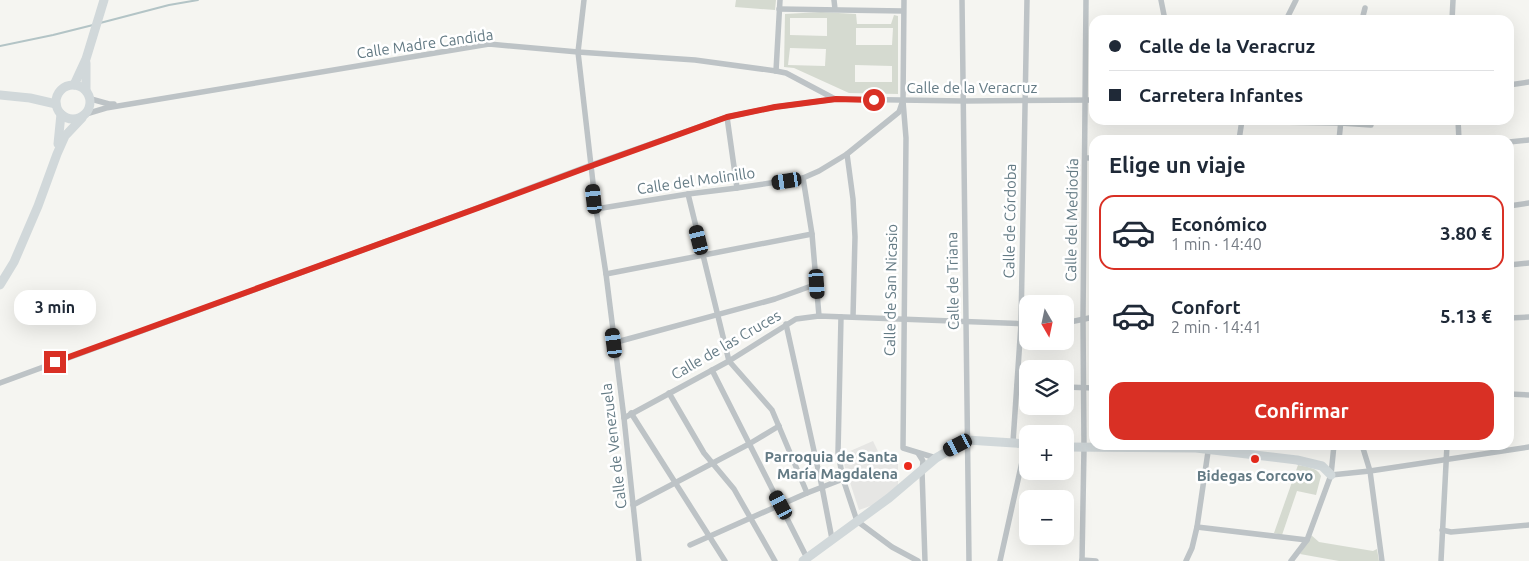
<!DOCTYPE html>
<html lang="es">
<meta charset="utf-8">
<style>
body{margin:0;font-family:Ubuntu,sans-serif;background:#f2f2f3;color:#1f2937;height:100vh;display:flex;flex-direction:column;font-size:19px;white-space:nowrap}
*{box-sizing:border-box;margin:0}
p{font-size:16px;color:#747a83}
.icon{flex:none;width:28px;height:28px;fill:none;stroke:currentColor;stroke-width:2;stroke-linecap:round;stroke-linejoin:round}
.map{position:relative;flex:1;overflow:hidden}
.sheet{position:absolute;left:1089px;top:135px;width:425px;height:315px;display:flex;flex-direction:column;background:#fff;border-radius:15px;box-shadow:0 5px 20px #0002}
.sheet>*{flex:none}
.top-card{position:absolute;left:1089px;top:15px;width:425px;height:110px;border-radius:15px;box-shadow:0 5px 20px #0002;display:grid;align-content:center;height:110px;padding:0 20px;background:#fff}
.needle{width:32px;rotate:171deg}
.tools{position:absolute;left:1019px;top:295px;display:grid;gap:10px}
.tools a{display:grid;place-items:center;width:55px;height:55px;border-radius:10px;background:#fff;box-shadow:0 5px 20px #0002;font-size:25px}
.end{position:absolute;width:22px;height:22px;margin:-11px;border:6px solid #d93025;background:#fff;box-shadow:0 0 0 2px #fff}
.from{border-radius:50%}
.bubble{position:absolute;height:35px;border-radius:15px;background:#fff;box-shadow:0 5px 20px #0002;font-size:16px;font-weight:600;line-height:35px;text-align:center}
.car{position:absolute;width:15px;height:30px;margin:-15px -8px;border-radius:6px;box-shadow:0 0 4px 1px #0007;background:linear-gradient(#222 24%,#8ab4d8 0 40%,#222 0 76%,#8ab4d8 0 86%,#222 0)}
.top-card b{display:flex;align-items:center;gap:18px;height:48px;font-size:19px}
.top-card b+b{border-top:1px solid #e0e1e3}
.top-card i{width:12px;height:12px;background:#1f2937}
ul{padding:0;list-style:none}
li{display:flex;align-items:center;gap:15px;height:75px;margin:0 10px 8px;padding:0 10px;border:2px solid transparent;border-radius:15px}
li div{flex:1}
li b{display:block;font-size:19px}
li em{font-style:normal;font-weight:600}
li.current{border-color:#d93025}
li>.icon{width:45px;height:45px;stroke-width:1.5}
h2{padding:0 20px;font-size:22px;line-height:60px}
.action{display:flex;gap:10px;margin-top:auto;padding:10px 20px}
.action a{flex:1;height:58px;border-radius:15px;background:#d93025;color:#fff;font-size:20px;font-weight:600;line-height:58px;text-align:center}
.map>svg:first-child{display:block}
</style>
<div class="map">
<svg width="1529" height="561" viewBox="0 0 1529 561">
<rect width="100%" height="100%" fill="#f5f5f1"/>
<!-- built -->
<polygon fill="#e6e6e4" points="873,441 884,464 898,463 898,488 873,505 859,510 841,455"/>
<!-- green -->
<g fill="#d5dad0" fill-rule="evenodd">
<polygon points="736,0 776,0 775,10 735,7"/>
<path d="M821,12L856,14L857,24H891L894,15L898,16V94L849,93L794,68L784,67L785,14ZM790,18H827V36L790,35ZM856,28H893L892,45H856ZM790,48L826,49L825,66L788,65ZM855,65L892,66V82H855Z"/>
<path d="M1298,465C1306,467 1317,467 1321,476L1316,495L1297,491L1282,535L1274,533Z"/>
<polygon points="1311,535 1319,542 1373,551 1377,549 1379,561 1339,561 1300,554"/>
</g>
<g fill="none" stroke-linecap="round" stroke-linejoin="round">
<!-- stream -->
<g stroke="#b3c4c6" stroke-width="2">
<polyline points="100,23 169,5 198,0"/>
<polyline points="0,46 53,35 93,25"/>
</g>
<!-- street -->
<g stroke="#bdc3c6" stroke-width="5.5">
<polyline points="584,0 578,52 596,209 606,274 624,418 639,561"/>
<polyline points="834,0 835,9"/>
<polyline points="904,0 903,101 906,138 903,448 936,458"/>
<polyline points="962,0 969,561"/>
<polyline points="1161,0 1165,20"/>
<polyline points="779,9 903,11"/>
<polyline points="1286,20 1296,0"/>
<polyline points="1362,20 1365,8"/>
<polyline points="1452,20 1453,0"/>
<polyline points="776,71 780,0"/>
<polyline points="1509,85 1529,82"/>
<polyline points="91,99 109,104 114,104"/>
<polyline points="86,114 106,108 489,44 578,52 695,60 776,71 786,73 835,99"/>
<polyline points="727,117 737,188"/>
<polyline points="1260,120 1271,122 1340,123 1371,125"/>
<polyline points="1458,120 1459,140"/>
<polyline points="1239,140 1242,120"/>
<polyline points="1339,140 1341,120"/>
<polyline points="1509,142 1529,140"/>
<polyline points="847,154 853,199 855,237 853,317"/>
<polyline points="1085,158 1094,158"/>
<polyline points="803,178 812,234 819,316"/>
<polyline points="688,194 729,361 772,410 807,493"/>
<polyline points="1509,206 1529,203"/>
<polyline points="596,209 688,194 737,188 803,178 819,171 847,154 899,112 902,103"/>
<polyline points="1509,265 1529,263"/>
<polyline points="606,274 812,234"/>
<polyline points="841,317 838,453 843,479 857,521 892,547 918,561"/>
<polyline points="1509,318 1529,317"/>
<polyline points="1065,323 1094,317"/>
<polyline points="786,324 822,487 832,539"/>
<polyline points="613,343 775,299 817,284"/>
<polyline points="712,370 807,558"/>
<polyline points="0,383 477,208 591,165 727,117 775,107 836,99 964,101 1094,100"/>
<polyline points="1017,385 1028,386"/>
<polyline points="1065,387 1094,388"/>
<polyline points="669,393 704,453 734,489 775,561"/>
<polyline points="1509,394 1529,395"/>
<polyline points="631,413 725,561"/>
<polyline points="624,418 729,361 796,319 819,316 1028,324"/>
<polyline points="1013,442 1021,324 1027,0"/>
<polyline points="1362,445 1370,471 1382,561"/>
<polyline points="918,453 923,461 922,471 925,561"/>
<polyline points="1331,475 1370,471 1529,447"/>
<polyline points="633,505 749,444 779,426"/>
<polyline points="1197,527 1307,540"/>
<polyline points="1442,530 1451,532 1529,525"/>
<polyline points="690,545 807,493 843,479"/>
<polyline points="1082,560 1096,561"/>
<polyline points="1000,561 1026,444"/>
<polyline points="1082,561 1084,448 1083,319 1086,0"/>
<polyline points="1186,561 1192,548 1197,527 1209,445"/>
<polyline points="1291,561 1307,540 1331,475 1334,445"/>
<polyline points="1441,561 1447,445"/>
</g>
<!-- secondary -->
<g stroke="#d1d8da" stroke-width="9">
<polyline points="0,95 30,98 56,104"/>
<polyline points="1065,447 1196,448 1297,460 1322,466 1331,475"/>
<polyline points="803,561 889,498 936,458 967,440 1028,444"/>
</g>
<!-- primary -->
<g stroke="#d1d8da" stroke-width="9">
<polyline points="86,63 86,90"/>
<circle cx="73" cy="102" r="17"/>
<polyline points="74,85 86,59 104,0"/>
<polyline points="58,144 61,114"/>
<polyline points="0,285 14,262 38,206 57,154 65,136 82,118"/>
</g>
</g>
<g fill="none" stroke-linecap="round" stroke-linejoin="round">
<!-- route -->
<polyline stroke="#d93025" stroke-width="6" points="55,362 478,208 591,166 727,117 775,107 836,99 874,100"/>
</g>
<!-- markers -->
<g fill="#eb2a1b" stroke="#fff" stroke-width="2">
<circle cx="1255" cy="459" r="5"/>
<circle cx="908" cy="466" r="5"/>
</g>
<g text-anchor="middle" stroke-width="5" stroke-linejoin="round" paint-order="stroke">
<!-- street labels -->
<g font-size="15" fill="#637a84" stroke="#fff">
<text transform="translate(425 44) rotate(-8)" y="5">Calle Madre Candida</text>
<text x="972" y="93">Calle de la Veracruz</text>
<text transform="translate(696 181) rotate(-8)" y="5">Calle del Molinillo</text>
<text transform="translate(1072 220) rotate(-89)" y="5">Calle del Mediodía</text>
<text transform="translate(1010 221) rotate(-89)" y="5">Calle de Córdoba</text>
<text transform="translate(953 281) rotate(-91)" y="5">Calle de Triana</text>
<text transform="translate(891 290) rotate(-89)" y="5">Calle de San Nicasio</text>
<text transform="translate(726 345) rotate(-30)" y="5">Calle de las Cruces</text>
<text transform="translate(614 446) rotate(-97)" y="5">Calle de Venezuela</text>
</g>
<!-- poi labels -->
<g font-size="15" font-weight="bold" fill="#637a84" stroke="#fff" text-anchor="end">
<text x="898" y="462">Parroquia de Santa<tspan x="898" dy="17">María Magdalena</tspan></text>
<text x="1255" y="481" text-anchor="middle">Bidegas Corcovo</text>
</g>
</g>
</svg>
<div class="tools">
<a><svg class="needle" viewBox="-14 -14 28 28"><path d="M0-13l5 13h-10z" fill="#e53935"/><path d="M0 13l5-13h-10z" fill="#747a83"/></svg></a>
<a><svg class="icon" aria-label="layers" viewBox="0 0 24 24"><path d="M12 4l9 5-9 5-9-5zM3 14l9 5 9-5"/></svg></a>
<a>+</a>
<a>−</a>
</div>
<i class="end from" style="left:874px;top:100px"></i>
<i class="end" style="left:55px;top:362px"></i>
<div class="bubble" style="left:14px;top:290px;width:82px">3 min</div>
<i class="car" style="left:787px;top:181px;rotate:261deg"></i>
<i class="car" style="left:594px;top:199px;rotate:354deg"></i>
<i class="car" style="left:699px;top:240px;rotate:346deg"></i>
<i class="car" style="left:817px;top:284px;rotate:176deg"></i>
<i class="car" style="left:614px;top:343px;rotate:353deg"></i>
<i class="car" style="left:958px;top:445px;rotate:243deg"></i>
<i class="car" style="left:781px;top:505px;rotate:332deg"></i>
<div class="top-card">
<b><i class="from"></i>Calle de la Veracruz</b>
<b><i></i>Carretera Infantes</b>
</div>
<section class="sheet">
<h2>Elige un viaje</h2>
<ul>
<li class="current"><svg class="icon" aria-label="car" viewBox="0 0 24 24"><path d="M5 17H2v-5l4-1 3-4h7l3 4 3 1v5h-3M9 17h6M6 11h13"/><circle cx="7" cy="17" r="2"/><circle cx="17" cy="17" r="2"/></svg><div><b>Económico</b><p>1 min · 14:40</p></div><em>3.80 €</em></li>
<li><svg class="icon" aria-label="car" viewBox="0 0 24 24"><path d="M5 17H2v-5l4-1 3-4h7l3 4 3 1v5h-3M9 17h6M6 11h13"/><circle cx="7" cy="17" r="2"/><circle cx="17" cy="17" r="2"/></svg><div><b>Confort</b><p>2 min · 14:41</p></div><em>5.13 €</em></li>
</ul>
<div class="action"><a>Confirmar</a></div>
</section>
</div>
